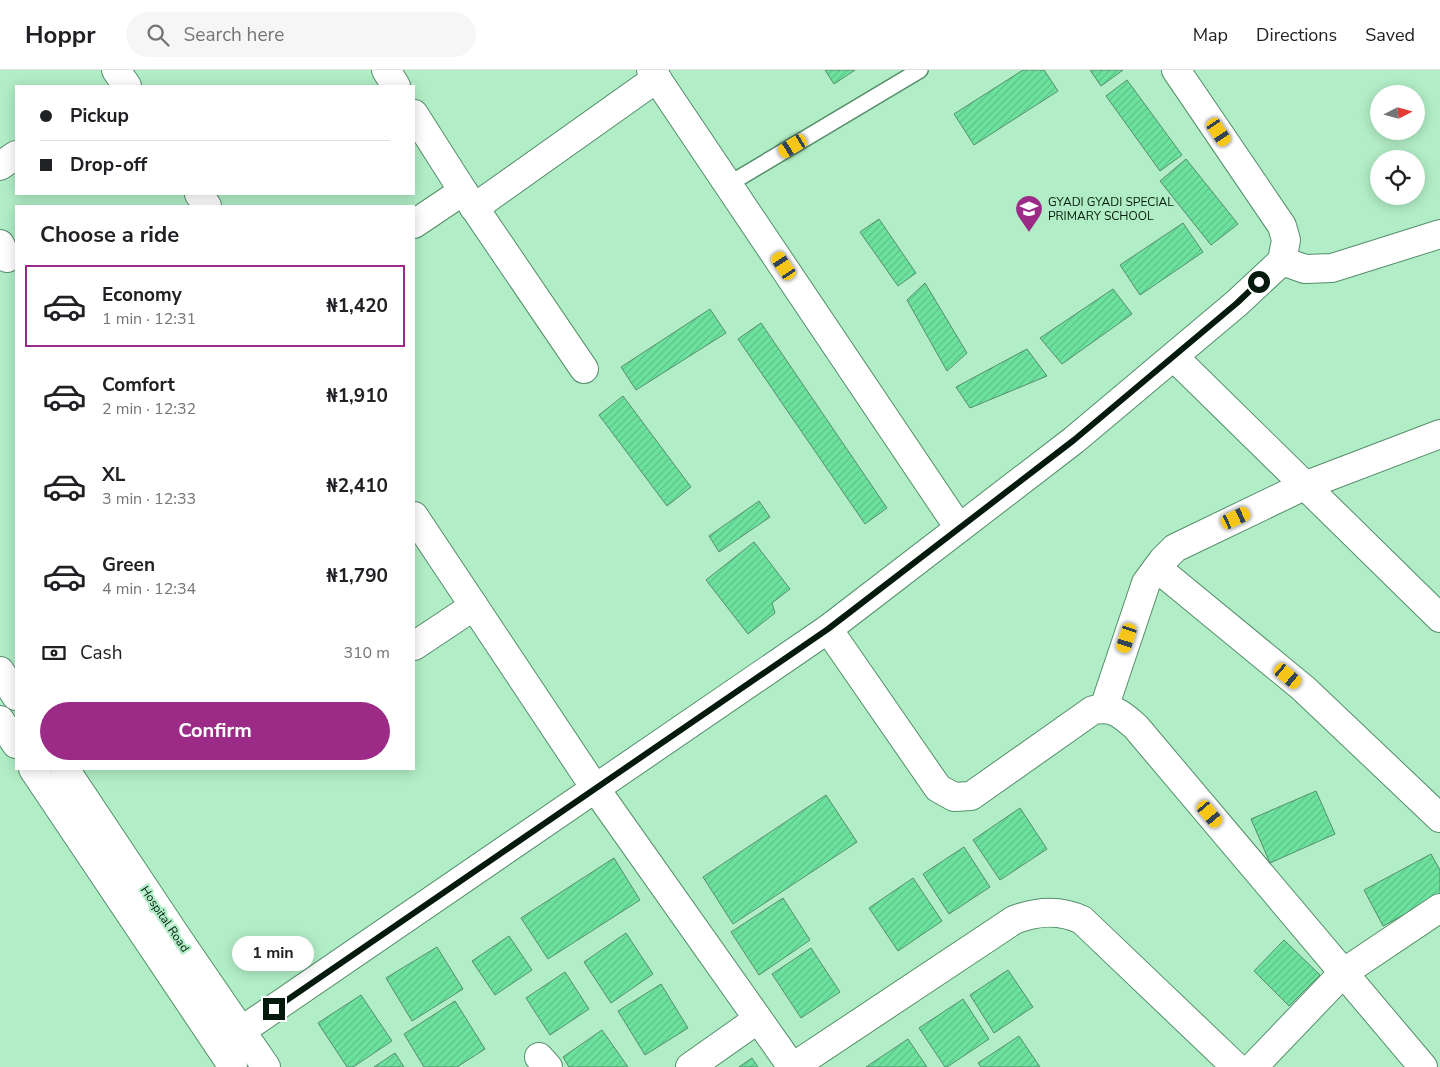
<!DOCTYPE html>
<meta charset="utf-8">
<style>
body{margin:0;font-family:"Nunito Sans",sans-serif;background:#f6f6f6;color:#202124;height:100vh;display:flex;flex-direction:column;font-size:19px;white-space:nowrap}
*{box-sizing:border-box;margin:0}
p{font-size:16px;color:#757577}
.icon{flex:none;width:28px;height:28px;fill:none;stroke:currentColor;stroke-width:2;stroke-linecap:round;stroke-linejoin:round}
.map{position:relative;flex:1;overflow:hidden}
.side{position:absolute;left:15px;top:135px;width:400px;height:565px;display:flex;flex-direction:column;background:#fff;border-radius:0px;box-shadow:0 2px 12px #0003}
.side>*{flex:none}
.hud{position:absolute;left:15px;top:15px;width:400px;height:110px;border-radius:0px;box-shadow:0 2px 12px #0003;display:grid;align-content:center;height:110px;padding:0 25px;background:#fff}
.needle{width:32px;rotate:84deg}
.buttons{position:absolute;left:1370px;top:15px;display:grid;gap:10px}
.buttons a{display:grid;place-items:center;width:55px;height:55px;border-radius:50%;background:#fff;box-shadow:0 2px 12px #0003;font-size:25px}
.end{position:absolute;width:22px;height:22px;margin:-11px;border:6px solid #031a0d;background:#fff;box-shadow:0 0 0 2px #fff}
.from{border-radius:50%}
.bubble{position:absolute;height:35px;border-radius:18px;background:#fff;box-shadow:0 2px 12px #0003;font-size:16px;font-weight:700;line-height:35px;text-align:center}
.car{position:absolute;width:15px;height:30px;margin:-15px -8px;border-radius:6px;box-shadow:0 0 4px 1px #0007;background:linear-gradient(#f5c518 24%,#345 0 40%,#f5c518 0 76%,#345 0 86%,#f5c518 0)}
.hud b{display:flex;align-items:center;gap:18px;height:48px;font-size:19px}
.hud b+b{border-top:1px solid #e0e0e0}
.hud i{width:12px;height:12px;background:#202124}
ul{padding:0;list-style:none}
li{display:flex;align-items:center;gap:15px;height:82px;margin:0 10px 8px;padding:0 15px;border:2px solid transparent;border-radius:0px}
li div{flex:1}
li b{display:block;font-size:19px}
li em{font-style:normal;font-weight:700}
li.current{border-color:#9c2b88}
li>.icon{width:45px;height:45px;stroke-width:1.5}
h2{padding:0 25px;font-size:22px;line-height:60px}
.pay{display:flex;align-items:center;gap:12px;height:55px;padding:0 25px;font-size:19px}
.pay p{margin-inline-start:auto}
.primary-button{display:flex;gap:10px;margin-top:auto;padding:10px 25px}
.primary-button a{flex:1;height:58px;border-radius:30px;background:#9c2b88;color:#fff;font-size:20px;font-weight:700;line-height:58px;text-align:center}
header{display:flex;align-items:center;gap:30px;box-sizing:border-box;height:70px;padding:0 25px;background:#fff;border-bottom:1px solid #e0e0e0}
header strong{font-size:24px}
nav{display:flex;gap:28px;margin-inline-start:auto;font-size:18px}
.search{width:350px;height:45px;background:#f6f6f6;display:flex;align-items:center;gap:12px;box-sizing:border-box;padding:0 18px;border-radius:28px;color:#757577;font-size:19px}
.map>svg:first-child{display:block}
</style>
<header>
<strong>Hoppr</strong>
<div class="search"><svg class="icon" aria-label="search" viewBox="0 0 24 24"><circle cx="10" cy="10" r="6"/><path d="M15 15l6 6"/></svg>Search here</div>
<nav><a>Map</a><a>Directions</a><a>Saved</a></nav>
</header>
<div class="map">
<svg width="1440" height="997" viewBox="0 0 1440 997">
<defs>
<pattern id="building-hatch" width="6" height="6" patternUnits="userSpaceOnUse" patternTransform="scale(1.25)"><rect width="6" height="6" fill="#6ce29e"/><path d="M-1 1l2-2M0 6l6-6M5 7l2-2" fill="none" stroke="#5cc187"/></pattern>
</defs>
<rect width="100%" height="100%" fill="#b1edc6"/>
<!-- building -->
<g fill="url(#building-hatch)" stroke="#558e6b">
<polygon points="825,0 855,0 834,14"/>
<polygon points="1023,0 1044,0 1058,21 974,75 954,44"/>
<polygon points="1090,0 1123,0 1101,16"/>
<polygon points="1127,10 1182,85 1160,101 1106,26"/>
<polygon points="1186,89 1238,154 1211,175 1160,111"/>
<polygon points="879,149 916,203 898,216 860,162"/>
<polygon points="1183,153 1203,182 1140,225 1120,195"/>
<polygon points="925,213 967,283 947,301 907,230"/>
<polygon points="1113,219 1132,244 1062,294 1040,268"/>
<polygon points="710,239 726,263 636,320 621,297"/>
<polygon points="761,253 887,438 865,454 738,269"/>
<polygon points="1027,279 1047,306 970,338 956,317"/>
<polygon points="623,326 691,417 667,436 599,345"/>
<polygon points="759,431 770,447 719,482 709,466"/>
<polygon points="754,472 790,519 772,533 775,543 748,564 706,510"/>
<polygon points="1316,721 1335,764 1270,793 1251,749"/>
<polygon points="826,725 857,772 733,854 703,807"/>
<polygon points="1020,738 1047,779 1000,810 973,770"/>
<polygon points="964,777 990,817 949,844 923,804"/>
<polygon points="1431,784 1440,800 1440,825 1383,856 1364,820"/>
<polygon points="614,788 640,830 548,889 521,848"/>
<polygon points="913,808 942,851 898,881 869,838"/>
<polygon points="783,828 810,870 759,905 731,862"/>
<polygon points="626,863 653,904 611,933 584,892"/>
<polygon points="509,866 532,900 495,925 472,891"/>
<polygon points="1284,870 1320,905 1289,936 1254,901"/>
<polygon points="437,877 463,919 412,951 386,908"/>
<polygon points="811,878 840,922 801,948 772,904"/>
<polygon points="1008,900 1033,937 994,963 970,925"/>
<polygon points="565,902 589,939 550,965 526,928"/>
<polygon points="661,914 688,958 645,985 618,941"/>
<polygon points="361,925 392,971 353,997 347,997 318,953"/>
<polygon points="963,929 989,969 947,997 945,997 919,958"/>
<polygon points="455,931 485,979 457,997 424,997 404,964"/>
<polygon points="602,960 628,997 569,997 563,987"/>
<polygon points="1019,966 1040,997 981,997 978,993"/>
<polygon points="908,969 927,997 866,997"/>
<polygon points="395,983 404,997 374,997"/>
<polygon points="752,988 758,997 739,997"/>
</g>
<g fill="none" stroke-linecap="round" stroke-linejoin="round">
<defs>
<polyline id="lane" points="729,114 920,0"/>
<g id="street">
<polyline points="116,0 127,16"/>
<polyline points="386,0 396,16"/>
<polyline points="651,0 959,458"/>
<polyline points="414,44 463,121 584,299"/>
<polyline points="0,96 16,85"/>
<polyline points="199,124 207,136"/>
<polyline points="474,138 657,8"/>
<polyline points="414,154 463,121"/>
<polyline points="0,174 7,188"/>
<polyline points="1282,191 1305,199 1332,198 1440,164"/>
<polyline points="1174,287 1440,548"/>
<polyline points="414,446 595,718 792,997"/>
<polyline points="1157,498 1303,618 1440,748"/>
<path d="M828,559L938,718L954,727L971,726L1093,640C1115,637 1121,644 1136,657L1423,997"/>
<polyline points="414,576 474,536"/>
<polyline points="1104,638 1146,513 1163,490 1175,478 1304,416 1440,364"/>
<polyline points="241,961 828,559 1074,370 1237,233 1282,191 1286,170 1282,156 1176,0"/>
<polyline points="539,987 548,997"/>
<polyline points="690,997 758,949"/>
<path d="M793,997L1014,850C1037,841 1059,839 1082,850L1236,997"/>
<polyline points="1253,997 1343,903 1440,838"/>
</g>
<g id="secondary">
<polyline points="0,601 16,626"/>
<polyline points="0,650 16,674"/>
<polyline points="33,699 233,997"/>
<polyline points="65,699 179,870 266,997"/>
</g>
</defs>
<!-- lane casing -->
<use href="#lane" stroke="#558e6b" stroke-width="18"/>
<!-- street casing -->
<use href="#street" stroke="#558e6b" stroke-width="30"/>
<!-- secondary casing -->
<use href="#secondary" stroke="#558e6b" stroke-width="30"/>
<!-- lane -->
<use href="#lane" stroke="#fff" stroke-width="15"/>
<!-- street -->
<use href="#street" stroke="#fff" stroke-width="28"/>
<!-- secondary -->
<use href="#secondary" stroke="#fff" stroke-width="28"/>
</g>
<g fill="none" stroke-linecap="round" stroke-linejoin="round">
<!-- route -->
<polyline stroke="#031a0d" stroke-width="6" points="274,939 828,559 1074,370 1237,233 1259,212"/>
</g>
<!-- icons -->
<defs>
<symbol id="school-pin" viewBox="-11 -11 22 30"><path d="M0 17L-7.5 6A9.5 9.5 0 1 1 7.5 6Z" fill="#9c2b88" stroke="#b1edc6"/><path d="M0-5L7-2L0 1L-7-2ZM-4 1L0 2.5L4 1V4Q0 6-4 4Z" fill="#fff"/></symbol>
</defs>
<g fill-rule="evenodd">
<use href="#school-pin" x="1013" y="123" width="32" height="43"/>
</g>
<g text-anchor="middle" stroke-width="4.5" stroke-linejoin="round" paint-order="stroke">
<!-- poi labels -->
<g font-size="12" fill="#031a0d" stroke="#b1edc6" text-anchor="start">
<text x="1048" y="136">GYADI GYADI SPECIAL<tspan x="1048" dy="14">PRIMARY SCHOOL</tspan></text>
</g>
<!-- street labels -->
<g font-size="12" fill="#031a0d" stroke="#b1edc6">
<text transform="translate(165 849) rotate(56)" y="4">Hospital Road</text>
</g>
</g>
</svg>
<div class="buttons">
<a><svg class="needle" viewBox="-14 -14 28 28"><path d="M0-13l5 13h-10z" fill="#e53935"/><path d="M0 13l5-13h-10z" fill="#757577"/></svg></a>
<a><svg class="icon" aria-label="locate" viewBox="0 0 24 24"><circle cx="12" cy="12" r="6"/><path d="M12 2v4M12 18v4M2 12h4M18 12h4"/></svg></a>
</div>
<i class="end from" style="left:1259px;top:212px"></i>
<i class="end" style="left:274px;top:939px"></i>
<div class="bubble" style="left:232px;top:866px;width:82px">1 min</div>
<i class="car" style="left:1219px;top:62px;rotate:146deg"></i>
<i class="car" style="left:793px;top:76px;rotate:239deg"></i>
<i class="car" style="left:784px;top:196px;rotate:326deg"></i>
<i class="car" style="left:1236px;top:448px;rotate:65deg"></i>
<i class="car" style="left:1127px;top:568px;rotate:198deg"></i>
<i class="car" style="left:1288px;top:606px;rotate:130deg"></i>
<i class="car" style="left:1210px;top:744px;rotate:140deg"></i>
<div class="hud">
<b><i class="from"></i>Pickup</b>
<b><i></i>Drop-off</b>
</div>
<section class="side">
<h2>Choose a ride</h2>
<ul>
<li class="current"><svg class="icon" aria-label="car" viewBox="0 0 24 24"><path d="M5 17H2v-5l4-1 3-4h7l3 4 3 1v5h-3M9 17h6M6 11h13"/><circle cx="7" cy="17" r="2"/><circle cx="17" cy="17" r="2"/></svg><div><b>Economy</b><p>1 min · 12:31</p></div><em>₦1,420</em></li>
<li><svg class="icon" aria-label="car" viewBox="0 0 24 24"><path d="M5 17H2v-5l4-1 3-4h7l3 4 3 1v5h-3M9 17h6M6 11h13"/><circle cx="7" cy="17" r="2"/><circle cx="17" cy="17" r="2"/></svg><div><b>Comfort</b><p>2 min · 12:32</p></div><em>₦1,910</em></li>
<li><svg class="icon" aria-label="car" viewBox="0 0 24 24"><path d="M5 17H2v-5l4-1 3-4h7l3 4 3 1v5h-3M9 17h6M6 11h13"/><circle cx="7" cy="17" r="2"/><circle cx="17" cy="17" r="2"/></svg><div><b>XL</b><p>3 min · 12:33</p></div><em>₦2,410</em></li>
<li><svg class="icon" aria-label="car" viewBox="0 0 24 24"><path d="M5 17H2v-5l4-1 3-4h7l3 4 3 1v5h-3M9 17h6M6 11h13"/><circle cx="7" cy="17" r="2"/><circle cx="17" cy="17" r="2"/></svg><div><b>Green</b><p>4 min · 12:34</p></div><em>₦1,790</em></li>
</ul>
<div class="pay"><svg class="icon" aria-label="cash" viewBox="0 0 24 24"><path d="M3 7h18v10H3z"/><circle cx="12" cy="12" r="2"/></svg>Cash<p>310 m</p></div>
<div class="primary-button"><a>Confirm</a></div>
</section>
</div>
